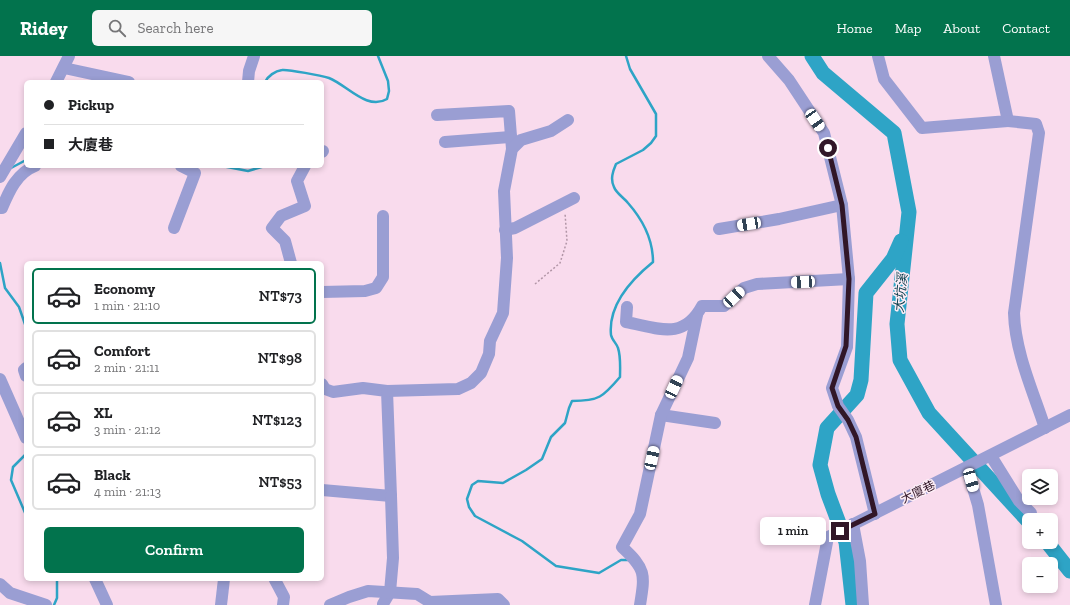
<!DOCTYPE html>
<meta charset="utf-8">
<style>
body{margin:0;font-family:"Zilla Slab","Noto Sans TC",serif;background:#f6f6f6;color:#202124;height:100vh;display:flex;flex-direction:column;font-size:15px;white-space:nowrap}
*{box-sizing:border-box;margin:0}
p{font-size:13px;color:#757577}
.icon{flex:none;width:22px;height:22px;fill:none;stroke:currentColor;stroke-width:2;stroke-linecap:round;stroke-linejoin:round}
.map{position:relative;flex:1;overflow:hidden}
.panel{position:absolute;left:24px;top:205px;width:300px;height:320px;display:flex;flex-direction:column;background:#fff;border-radius:6px;box-shadow:0 2px 6px #0003}
.panel>*{flex:none}
.hud{position:absolute;left:24px;top:24px;width:300px;height:88px;border-radius:6px;box-shadow:0 2px 6px #0003;display:grid;align-content:center;height:88px;padding:0 20px;background:#fff}
.buttons{position:absolute;left:1022px;top:413px;display:grid;gap:8px}
.buttons a{display:grid;place-items:center;width:36px;height:36px;border-radius:6px;background:#fff;box-shadow:0 2px 6px #0003;font-size:20px}
.end{position:absolute;width:18px;height:18px;margin:-9px;border:5px solid #311728;background:#fff;box-shadow:0 0 0 2px #fff}
.from{border-radius:50%}
.bubble{position:absolute;height:28px;border-radius:6px;background:#fff;box-shadow:0 2px 6px #0003;font-size:13px;font-weight:600;line-height:28px;text-align:center}
.car{position:absolute;width:12px;height:24px;margin:-12px -6px;border-radius:5px;box-shadow:0 0 3px 1px #0007;background:linear-gradient(#fff 24%,#345 0 40%,#fff 0 76%,#345 0 86%,#fff 0)}
.hud b{display:flex;align-items:center;gap:14px;height:38px;font-size:15px}
.hud b+b{border-top:1px solid #e0e0e0}
.hud i{width:10px;height:10px;background:#202124}
ul{padding:7px 0 0;list-style:none}
li{display:flex;align-items:center;gap:12px;height:56px;margin:0 8px 6px;padding:0 12px;border:2px solid #e0e0e0;border-radius:6px}
li div{flex:1}
li b{display:block;font-size:15px}
li em{font-style:normal;font-weight:600}
li.active{border-color:#02734d}
li>.icon{width:36px;height:36px;stroke-width:1.5}
.action{display:flex;gap:8px;margin-top:auto;padding:8px 20px}
.action a{flex:1;height:46px;border-radius:6px;background:#02734d;color:#fff;font-size:16px;font-weight:600;line-height:46px;text-align:center}
header{display:flex;align-items:center;gap:24px;box-sizing:border-box;height:56px;padding:0 20px;background:#02734d;color:#fff}
header strong{font-size:19px}
nav{display:flex;gap:22px;margin-inline-start:auto;font-size:14px}
.search{width:280px;height:36px;background:#f6f6f6;display:flex;align-items:center;gap:10px;box-sizing:border-box;padding:0 14px;border-radius:6px;color:#757577;font-size:15px}
.map>svg:first-child{display:block}
</style>
<header>
<strong>Ridey</strong>
<div class="search"><svg class="icon" aria-label="search" viewBox="0 0 24 24"><circle cx="10" cy="10" r="6"/><path d="M15 15l6 6"/></svg>Search here</div>
<nav><a>Home</a><a>Map</a><a>About</a><a>Contact</a></nav>
</header>
<div class="map">
<svg width="1070" height="549" viewBox="0 0 1070 549">
<rect width="100%" height="100%" fill="#f9dbed"/>
<g fill="none" stroke-linecap="round" stroke-linejoin="round">
<!-- stream -->
<g stroke="#2ea4c6" stroke-width="2.5">
<path d="M626,0L630,13L656,58V80L651,87L643,94L616,108C613,115 610,123 614,131C616,137 624,142 628,147C643,164 653,184 653,206C632,223 608,249 611,279C612,284 617,288 618,292C621,301 620,312 620,321C603,341 599,345 572,345L569,352L565,367L551,381L542,403L526,414L503,427L478,425L472,429L467,443L469,451L475,460L522,485L556,510L599,517L621,504H629"/>
<path d="M265,26C268,20 275,15 282,14C288,13 322,20 329,22C347,29 367,55 387,43L389,35L388,25L378,0"/>
<polyline points="222,110 248,115 265,110"/>
<polyline points="11,112 26,104"/>
<polyline points="0,207 5,232 19,251 26,271"/>
<polyline points="26,398 13,411 11,424 26,459"/>
<polyline points="54,549 57,542 57,523"/>
</g>
<!-- river -->
<g stroke="#2ea4c6" stroke-width="15">
<polyline points="812,0 823,17 894,77 909,156 897,268 900,304 929,357 1029,466"/>
<polyline points="1047,486 1070,515"/>
<polyline points="853,549 846,486 828,438 820,409 827,372 857,339 861,324 866,237 893,203 901,185"/>
</g>
<!-- path -->
<polyline stroke="#b296a7" stroke-width="1.5" stroke-dasharray="2 2" stroke-linecap="butt" points="535,228 560,207 567,185 565,157"/>
<!-- minor -->
<g stroke="#9a9ed3" stroke-width="12">
<polyline points="768,0 789,24 824,77 842,149 849,223 847,291 832,332 838,350 848,364 856,381 875,458"/>
<polyline points="878,0 884,23 922,72 1008,65 994,0"/>
<polyline points="64,12 129,26"/>
<polyline points="56,26 69,0"/>
<polyline points="248,26 249,15 254,0"/>
<polyline points="437,59 509,55 512,93"/>
<path d="M1008,65L1036,68L1039,77L1014,257C1015,296 1033,335 1045,372"/>
<polyline points="445,86 511,81"/>
<polyline points="322,96 323,95"/>
<polyline points="0,121 26,77"/>
<path d="M0,152H2C9,135 17,117 35,110"/>
<polyline points="174,172 195,117 181,110"/>
<polyline points="719,173 779,163 842,149"/>
<polyline points="505,174 515,172 574,142"/>
<polyline points="291,207 285,185 272,172 281,160 305,150 297,125 305,110"/>
<polyline points="322,236 365,235 376,232 383,221 383,160"/>
<path d="M627,251L626,266C658,272 683,285 702,250H724L744,232L757,228L849,223"/>
<polyline points="26,312 24,314 26,320"/>
<polyline points="0,323 26,382"/>
<polyline points="322,328 325,333 333,336 363,332 387,335 391,440 322,434"/>
<polyline points="387,335 458,333 471,327 481,317 489,298 490,285 503,257 507,202 504,135 512,93 521,84 551,75 568,64"/>
<polyline points="661,359 715,367"/>
<polyline points="991,400 1019,445 1031,457"/>
<polyline points="967,412 978,449 996,549"/>
<polyline points="853,468 860,505 863,549"/>
<polyline points="95,523 107,549"/>
<polyline points="275,524 284,541 283,549"/>
<polyline points="0,528 10,537 46,549"/>
<polyline points="383,548 390,536 393,502 391,440"/>
<polyline points="221,549 224,523"/>
<polyline points="330,549 349,541 368,535 417,538 430,546 498,543 504,549"/>
<path d="M640,549C645,518 646,513 622,491L640,458L661,359L688,302L697,259"/>
<polyline points="815,549 828,481 1070,359"/>
</g>
</g>
<g fill="none" stroke-linecap="round" stroke-linejoin="round">
<!-- route -->
<polyline stroke="#311728" stroke-width="5" points="828,92 842,149 849,223 846,290 832,332 838,350 848,364 856,381 875,458 840,475"/>
</g>
<g text-anchor="middle" stroke-width="3" stroke-linejoin="round" paint-order="stroke">
<!-- street labels -->
<g font-size="12" fill="#311728" stroke="#fdedf6">
<text transform="translate(918 436) rotate(-26)" y="4">大廈巷</text>
</g>
<!-- water labels -->
<g font-size="13" font-style="italic" fill="#093d4b" stroke="#fdedf6">
<text transform="translate(900 237) rotate(-84)" y="5">大坑溪</text>
</g>
</g>
</svg>
<div class="buttons">
<a><svg class="icon" aria-label="layers" viewBox="0 0 24 24"><path d="M12 4l9 5-9 5-9-5zM3 14l9 5 9-5"/></svg></a>
<a>+</a>
<a>−</a>
</div>
<i class="end from" style="left:828px;top:92px"></i>
<i class="end" style="left:840px;top:475px"></i>
<div class="bubble" style="left:760px;top:461px;width:66px">1 min</div>
<i class="car" style="left:815px;top:64px;rotate:146deg"></i>
<i class="car" style="left:749px;top:168px;rotate:261deg"></i>
<i class="car" style="left:803px;top:226px;rotate:267deg"></i>
<i class="car" style="left:734px;top:241px;rotate:47deg"></i>
<i class="car" style="left:674px;top:331px;rotate:25deg"></i>
<i class="car" style="left:652px;top:402px;rotate:12deg"></i>
<i class="car" style="left:971px;top:424px;rotate:164deg"></i>
<div class="hud">
<b><i class="from"></i>Pickup</b>
<b><i></i>大廈巷</b>
</div>
<section class="panel">
<ul>
<li class="active"><svg class="icon" aria-label="car" viewBox="0 0 24 24"><path d="M5 17H2v-5l4-1 3-4h7l3 4 3 1v5h-3M9 17h6M6 11h13"/><circle cx="7" cy="17" r="2"/><circle cx="17" cy="17" r="2"/></svg><div><b>Economy</b><p>1 min · 21:10</p></div><em>NT$73</em></li>
<li><svg class="icon" aria-label="car" viewBox="0 0 24 24"><path d="M5 17H2v-5l4-1 3-4h7l3 4 3 1v5h-3M9 17h6M6 11h13"/><circle cx="7" cy="17" r="2"/><circle cx="17" cy="17" r="2"/></svg><div><b>Comfort</b><p>2 min · 21:11</p></div><em>NT$98</em></li>
<li><svg class="icon" aria-label="car" viewBox="0 0 24 24"><path d="M5 17H2v-5l4-1 3-4h7l3 4 3 1v5h-3M9 17h6M6 11h13"/><circle cx="7" cy="17" r="2"/><circle cx="17" cy="17" r="2"/></svg><div><b>XL</b><p>3 min · 21:12</p></div><em>NT$123</em></li>
<li><svg class="icon" aria-label="car" viewBox="0 0 24 24"><path d="M5 17H2v-5l4-1 3-4h7l3 4 3 1v5h-3M9 17h6M6 11h13"/><circle cx="7" cy="17" r="2"/><circle cx="17" cy="17" r="2"/></svg><div><b>Black</b><p>4 min · 21:13</p></div><em>NT$53</em></li>
</ul>
<div class="action"><a>Confirm</a></div>
</section>
</div>
